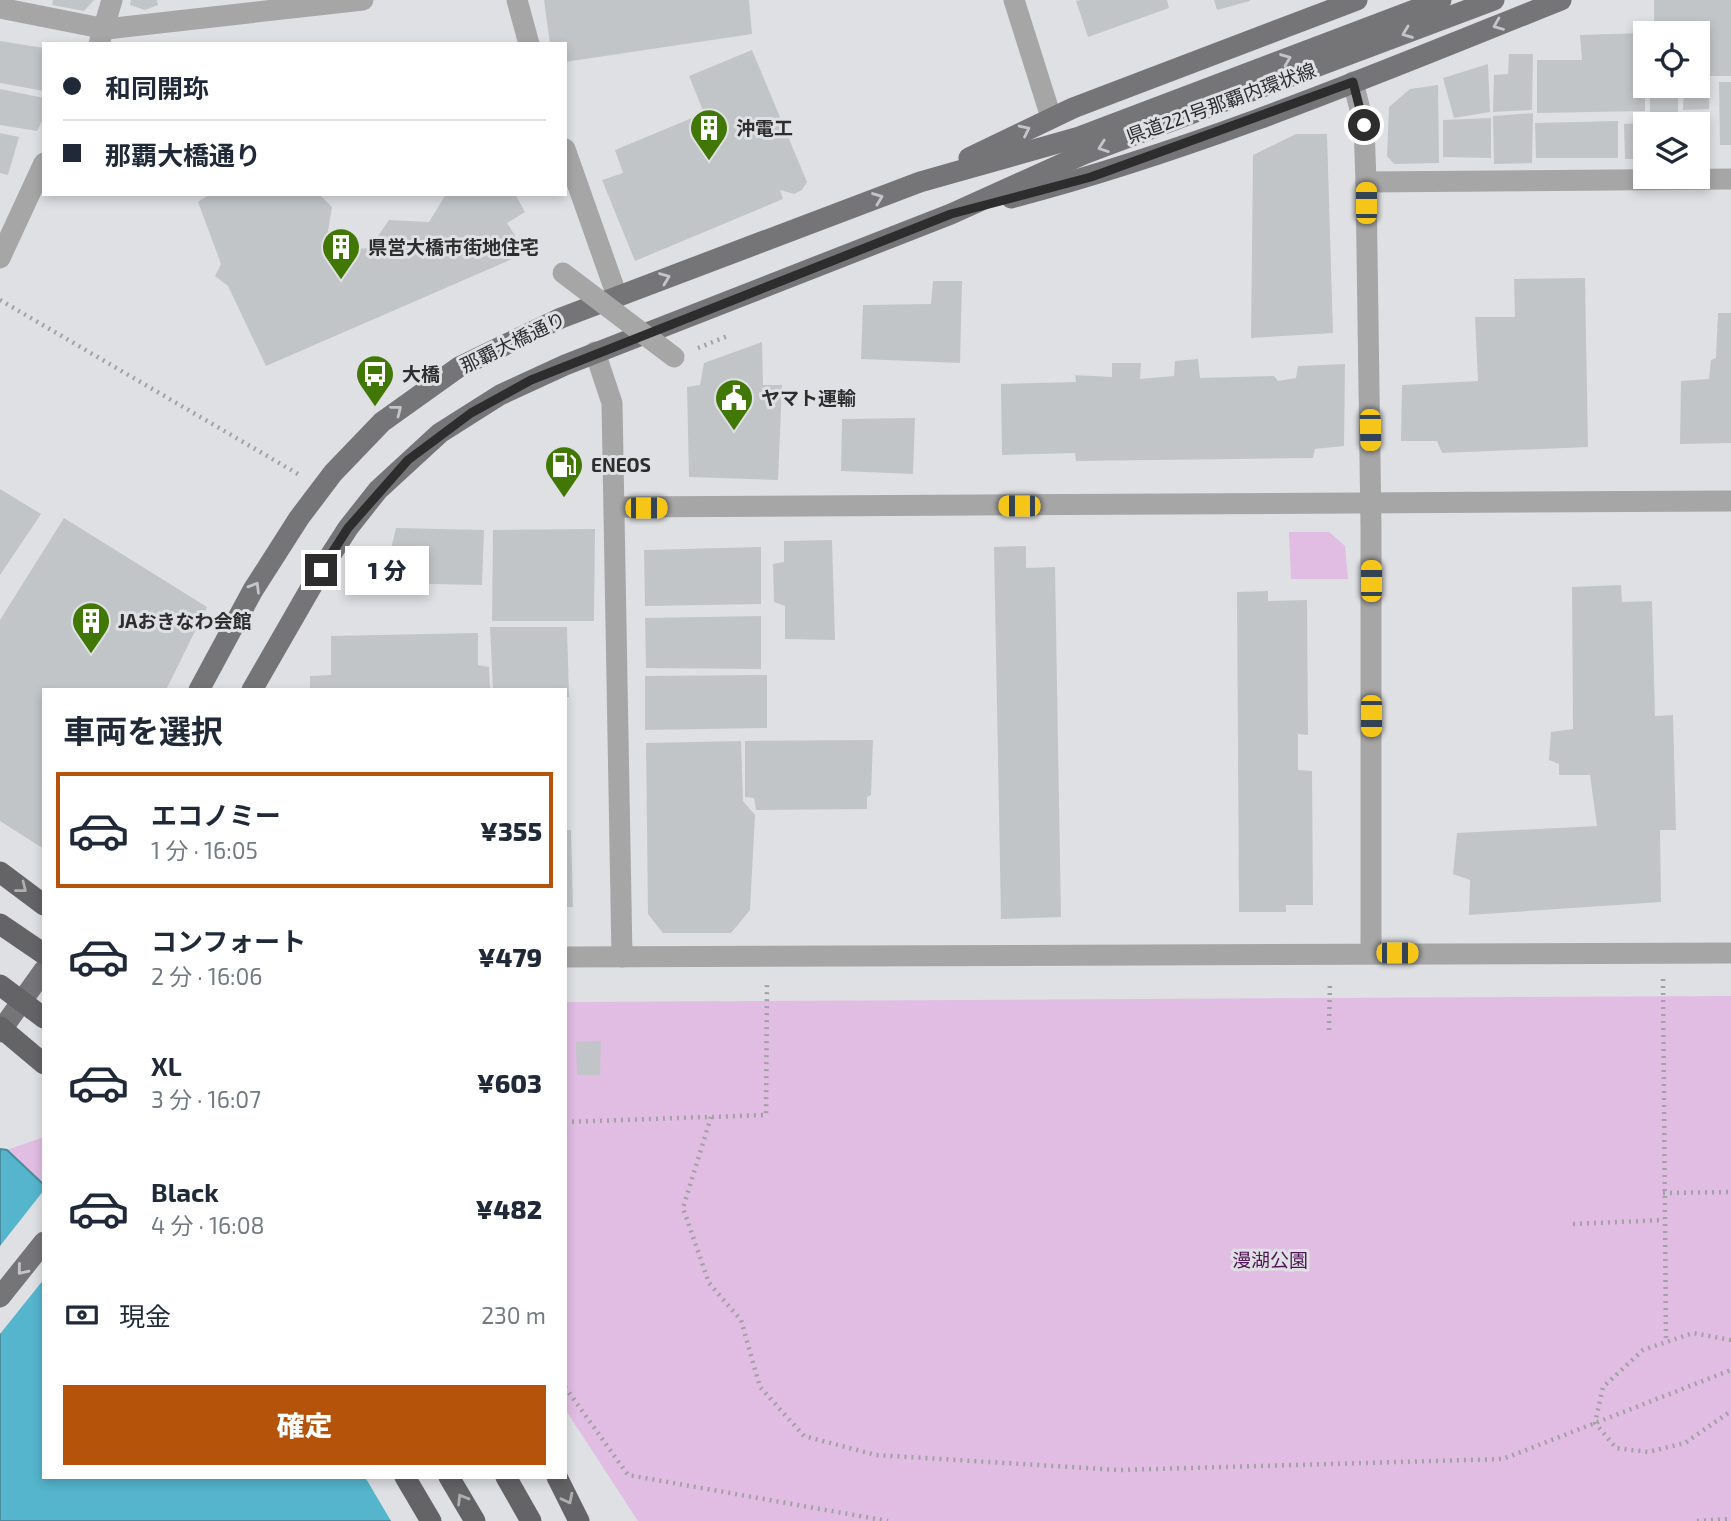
<!DOCTYPE html>
<html lang="ja">
<meta charset="utf-8">
<style>
body{margin:0;font-family:"Exo 2","Noto Sans JP",sans-serif;background:#f6f6f7;color:#1f2937;height:100vh;display:flex;flex-direction:column;font-size:26px;white-space:nowrap}
*{box-sizing:border-box;margin:0}
p{font-size:23px;color:#747a83}
.icon{flex:none;width:38px;height:38px;fill:none;stroke:currentColor;stroke-width:2;stroke-linecap:round;stroke-linejoin:round}
.map{position:relative;flex:1;overflow:hidden}
.side{position:absolute;left:42px;top:688px;width:525px;height:791px;display:flex;flex-direction:column;background:#fff;border-radius:0px;box-shadow:0 4px 10px #0003}
.side>*{flex:none}
.hud{position:absolute;left:42px;top:42px;width:525px;height:154px;border-radius:0px;box-shadow:0 4px 10px #0003;display:grid;align-content:center;height:154px;padding:0 21px;background:#fff}
.controls{position:absolute;left:1633px;top:21px;display:grid;gap:14px}
.controls a{display:grid;place-items:center;width:77px;height:77px;border-radius:0px;background:#fff;box-shadow:0 4px 10px #0003;font-size:35px}
.end{position:absolute;width:32px;height:32px;margin:-16px;border:9px solid #2d2d2e;background:#fff;box-shadow:0 0 0 4px #fff}
.from{border-radius:50%}
.bubble{position:absolute;height:49px;border-radius:0px;background:#fff;box-shadow:0 4px 10px #0003;font-size:23px;font-weight:800;line-height:49px;text-align:center}
.car{position:absolute;width:21px;height:42px;margin:-21px -10px;border-radius:9px;box-shadow:0 0 5px 2px #0007;background:linear-gradient(#f5c518 24%,#345 0 40%,#f5c518 0 76%,#345 0 86%,#f5c518 0)}
.hud b{display:flex;align-items:center;gap:24px;height:66px;font-size:26px}
.hud b+b{border-top:2px solid #e0e1e3}
.hud i{width:18px;height:18px;background:#1f2937}
ul{padding:0;list-style:none}
li{display:flex;align-items:center;gap:21px;height:116px;margin:0 14px 10px;padding:0 7px;border:4px solid transparent;border-radius:0px}
li div{flex:1}
li b{display:block;font-size:26px}
li em{font-style:normal;font-weight:800}
li.current{border-color:#b45309}
li>.icon{width:63px;height:63px;stroke-width:1.5}
h2{padding:0 21px;font-size:32px;line-height:84px}
.pay{display:flex;align-items:center;gap:18px;height:77px;padding:0 21px;font-size:26px}
.pay p{margin-inline-start:auto}
.action{display:flex;gap:14px;margin-top:auto;padding:14px 21px}
.action a{flex:1;height:80px;border-radius:0px;background:#b45309;color:#fff;font-size:28px;font-weight:800;line-height:80px;text-align:center}
.map>svg:first-child{display:block}
</style>
<div class="map">
<svg width="1731" height="1521" viewBox="0 0 1731 1521">
<rect width="100%" height="100%" fill="#dfe0e3"/>
<!-- green -->
<g fill="#e1bce3">
<polygon points="1289,532 1329,532 1345,546 1348,579 1291,579"/>
<polygon points="1731,996 1731,1521 638,1521 565,1409 565,1002"/>
<polygon points="44,1137 44,1185 7,1150"/>
</g>
<!-- water -->
<polygon fill="#54b5cc" stroke="#488c9d" stroke-width="2" points="0,1149 7,1150 44,1185 44,1477 451,1477 613,1521 0,1521"/>
<!-- pier -->
<g fill="#dfe0e3">
<polygon points="44,1190 44,1279 0,1334 0,1246"/>
<polygon points="365,1477 464,1477 614,1518 616,1521 391,1521"/>
</g>
<!-- building -->
<g fill="#c2c5c7">
<polygon points="53,0 94,0 84,11 52,5"/>
<polygon points="131,0 157,0 158,5 145,10 130,5"/>
<polygon points="544,0 749,0 752,34 565,62 565,44 550,44"/>
<polygon points="1081,0 1167,0 1169,8 1088,37 1076,1"/>
<polygon points="1214,0 1250,0 1250,1 1217,10"/>
<polygon points="1654,0 1731,0 1731,76 1698,76 1698,33 1654,33"/>
<polygon points="1645,33 1645,111 1537,113 1537,60 1582,60 1580,35"/>
<polygon points="0,41 44,48 44,91 0,83"/>
<polygon points="752,50 807,182 802,190 794,194 780,190 783,199 635,261 602,180 623,173 615,150 704,113 689,76"/>
<polygon points="1509,54 1533,54 1532,110 1493,112 1494,75 1508,74"/>
<polygon points="1488,64 1490,112 1454,118 1443,78"/>
<polygon points="1698,82 1710,82 1709,109 1683,110 1684,86 1698,86"/>
<polygon points="1719,82 1731,82 1731,145 1720,145"/>
<polygon points="1438,85 1439,163 1394,164 1387,156 1389,107 1410,89"/>
<polygon points="1650,86 1678,86 1678,119 1682,124 1650,124"/>
<polygon points="0,89 44,98 44,117 37,131 0,125"/>
<polygon points="1533,113 1532,163 1494,164 1493,116"/>
<polygon points="1491,118 1491,158 1443,157 1443,120"/>
<polygon points="1618,121 1618,158 1536,158 1535,123"/>
<polygon points="1645,123 1645,159 1625,159 1624,124"/>
<polygon points="0,133 19,137 8,175 0,173"/>
<polygon points="1296,134 1327,134 1333,333 1251,338 1253,155"/>
<polygon points="210,194 319,194 332,207 327,237 336,250 370,248 389,220 429,222 446,194 515,194 525,212 507,223 526,253 266,366 228,286 215,276 221,264 198,202"/>
<polygon points="1585,278 1588,447 1442,453 1437,441 1401,441 1402,385 1478,381 1475,317 1515,317 1514,279"/>
<polygon points="933,281 962,281 960,363 861,359 863,305 931,304"/>
<polygon points="1718,313 1731,313 1731,443 1680,444 1681,381 1709,379 1711,360 1716,358"/>
<polygon points="762,342 763,385 782,385 778,480 689,477 687,387 700,385 704,363"/>
<polygon points="1198,359 1200,378 1274,376 1278,381 1296,378 1298,366 1345,364 1344,446 1315,449 1313,458 1076,461 1075,453 1002,455 1001,384 1076,382 1075,375 1112,377 1112,363 1141,363 1140,379 1174,376 1175,361"/>
<polygon points="915,418 913,474 841,471 842,419"/>
<polygon points="0,489 41,514 0,575"/>
<polygon points="64,518 207,607 166,690 44,690 44,849 0,821 0,620"/>
<polygon points="396,528 484,530 482,585 383,583"/>
<polygon points="595,529 594,621 492,621 493,530"/>
<polygon points="832,540 835,640 785,639 785,606 774,602 773,564 784,562 784,541"/>
<polygon points="1026,546 1026,568 1055,567 1061,917 1001,919 994,547"/>
<polygon points="761,547 761,604 645,606 644,550"/>
<polygon points="1621,585 1622,602 1652,601 1655,716 1673,715 1676,830 1660,830 1661,902 1469,915 1470,880 1453,874 1457,833 1597,826 1590,775 1559,775 1559,764 1549,760 1551,732 1573,729 1572,587"/>
<polygon points="1268,591 1268,601 1307,600 1308,735 1298,734 1298,770 1312,771 1313,905 1286,905 1286,912 1239,912 1237,592"/>
<polygon points="761,616 761,669 646,668 645,618"/>
<polygon points="490,627 567,627 569,697 565,697 565,690 493,690"/>
<polygon points="478,633 478,665 489,667 490,690 310,690 310,676 331,675 331,636"/>
<polygon points="767,675 767,728 645,730 645,676"/>
<polygon points="873,740 871,795 867,797 867,809 756,810 754,798 745,797 745,741"/>
<polygon points="741,741 743,801 755,815 750,910 731,933 663,933 648,914 646,743"/>
<polygon points="565,830 571,830 573,907 565,907"/>
<polygon points="601,1041 600,1075 577,1075 576,1042"/>
</g>
<g fill="none" stroke-linecap="round" stroke-linejoin="round">
<!-- path -->
<g stroke="#a1a2a4" stroke-width="4.5" stroke-dasharray="2 5" stroke-linecap="butt">
<polyline points="0,300 298,474"/>
<polyline points="698,348 730,335"/>
<polyline points="1663,979 1666,1342"/>
<polyline points="1329,1030 1330,982"/>
<polyline points="711,1117 683,1208 709,1283 741,1320 760,1387 804,1436 876,1455 1119,1470 1503,1459 1731,1370"/>
<polyline points="565,1122 766,1115 767,984"/>
<polyline points="1663,1193 1731,1192"/>
<polyline points="1573,1224 1664,1220"/>
<polyline points="1731,1340 1693,1333 1643,1350 1603,1387 1595,1423 1616,1448 1648,1452 1685,1443 1731,1411"/>
<polyline points="565,1387 628,1475 888,1521"/>
<polyline points="1697,1521 1731,1519"/>
</g>
<!-- minor -->
<g stroke="#a6a6a7" stroke-width="21">
<polyline points="517,0 529,44"/>
<polyline points="1014,0 1051,117"/>
<polyline points="0,8 106,29 363,0"/>
<polyline points="99,44 112,0"/>
<polyline points="1353,82 1364,125 1366,182 1371,527 1371,953"/>
<polyline points="565,149 617,296"/>
<polyline points="1366,182 1731,179"/>
<polyline points="0,258 44,163"/>
<polyline points="595,352 612,403 622,957"/>
<polyline points="616,507 1731,501"/>
<polyline points="565,957 1731,953"/>
</g>
<!-- major -->
<g stroke="#757477" stroke-width="21">
<polyline points="969,158 1073,108 1357,0"/>
<path d="M1011,198C1199,149 1381,72 1561,0"/>
<polyline points="199,690 253,590 299,518 333,473 382,422 459,367 561,318 920,182 1079,137 1441,0"/>
<polyline points="252,690 321,570 348,528 378,490 440,433 500,395 565,365 951,214 1084,154 1494,0"/>
<polyline points="0,1032 44,970"/>
<polyline points="0,1297 44,1242"/>
</g>
<!-- highway -->
<g stroke="#646366" stroke-width="21">
<polyline points="0,872 44,905"/>
<polyline points="0,924 44,954"/>
<polyline points="0,1027 44,1064"/>
<polyline points="405,1477 431,1521"/>
<polyline points="449,1477 475,1521"/>
<polyline points="506,1477 531,1521"/>
<polyline points="557,1477 579,1521"/>
</g>
<!-- minor-bridge -->
<polyline stroke="#a6a6a7" stroke-width="21" points="563,273 674,357"/>
<!-- highway-bridge -->
<polyline stroke="#646366" stroke-width="21" points="0,985 44,1018"/>
</g>
<!-- one-way arrows -->
<defs><path id="oneway-chevron" d="M-2-3.5L2.5 0L-2 3.5" fill="none" stroke-width="1.6" stroke-linecap="round" stroke-linejoin="round" transform="scale(1.75)"/></defs>
<g stroke="#c4c5c8">
<use href="#oneway-chevron" transform="translate(1498 25) rotate(158)"/>
<use href="#oneway-chevron" transform="translate(1407 33) rotate(159)"/>
<use href="#oneway-chevron" transform="translate(1286 59) rotate(-21)"/>
<use href="#oneway-chevron" transform="translate(1025 130) rotate(-26)"/>
<use href="#oneway-chevron" transform="translate(1103 147) rotate(160)"/>
<use href="#oneway-chevron" transform="translate(878 198) rotate(-21)"/>
<use href="#oneway-chevron" transform="translate(665 278) rotate(-21)"/>
<use href="#oneway-chevron" transform="translate(397 410) rotate(-38)"/>
<use href="#oneway-chevron" transform="translate(255 587) rotate(-59)"/>
<use href="#oneway-chevron" transform="translate(22 1270) rotate(129)"/>
</g>
<g stroke="#aeaeb1">
<use href="#oneway-chevron" transform="translate(22 888) rotate(38)"/>
<use href="#oneway-chevron" transform="translate(462 1499) rotate(-121)"/>
<use href="#oneway-chevron" transform="translate(568 1499) rotate(63)"/>
</g>
<g fill="none" stroke-linecap="round" stroke-linejoin="round">
<!-- route -->
<polyline stroke="#2d2d2e" stroke-width="9" points="321,570 348,528 408,460 471,413 531,380 951,214 1091,177 1353,82 1364,125"/>
</g>
<!-- icons -->
<defs>
<symbol id="building-pin" viewBox="-11 -11 22 30"><path d="M0 17L-7.5 6A9.5 9.5 0 1 1 7.5 6Z" fill="#417705" stroke="#dfe0e3"/><path d="M-4-6H4V6H1V3H-1V6H-4ZM-2.5-4.3h1.7v1.8h-1.7ZM.8-4.3h1.7v1.8H.8ZM-2.5-1h1.7V.8h-1.7ZM.8-1h1.7V.8H.8Z" fill="#fff"/></symbol>
<symbol id="bus-pin" viewBox="-11 -11 22 30"><path d="M0 17L-7.5 6A9.5 9.5 0 1 1 7.5 6Z" fill="#417705" stroke="#dfe0e3"/><path d="M-5-6H5V4H4V6H2V4H-2V6H-4V4H-5ZM-3.5-4V0h7V-4ZM-3.5 1.2v1.5H-2V1.2ZM2 1.2v1.5H3.5V1.2Z" fill="#fff"/></symbol>
<symbol id="civic-pin" viewBox="-11 -11 22 30"><path d="M0 17L-7.5 6A9.5 9.5 0 1 1 7.5 6Z" fill="#417705" stroke="#dfe0e3"/><path d="M-.6-6.5H3V-4.5H.6V-3L4-1V1h2V6H-6V1h2V-1L-.6-3ZM-1.2 2.5V6h2.4V2.5Z" fill="#fff"/></symbol>
<symbol id="fuel-pin" viewBox="-11 -11 22 30"><path d="M0 17L-7.5 6A9.5 9.5 0 1 1 7.5 6Z" fill="#417705" stroke="#dfe0e3"/><path d="M-5.5-6h7V0h2V4h1.3V-2.5L3-4.5l.8-.8L6-3V5H2.5V1h-1V6h-7ZM-4.2-4.7v3.2H.2V-4.7Z" fill="#fff"/></symbol>
</defs>
<g fill-rule="evenodd">
<use href="#building-pin" x="687" y="106" width="44" height="60"/>
<use href="#building-pin" x="319" y="225" width="44" height="60"/>
<use href="#bus-pin" x="353" y="352" width="44" height="60"/>
<use href="#civic-pin" x="712" y="376" width="44" height="60"/>
<use href="#fuel-pin" x="542" y="443" width="44" height="60"/>
<use href="#building-pin" x="69" y="599" width="44" height="60"/>
</g>
<g text-anchor="middle" stroke-width="6" stroke-linejoin="round" paint-order="stroke">
<!-- street labels -->
<g font-size="19" fill="#2d2d2e" stroke="#dfe0e3">
<text transform="translate(1221 103) rotate(-20)" y="7">県道221号那覇内環状線</text>
<text transform="translate(513 342) rotate(-26)" y="7">那覇大橋通り</text>
</g>
<!-- poi labels -->
<g font-size="19" font-weight="bold" fill="#2d2d2e" stroke="#dfe0e3" text-anchor="start">
<text x="736" y="135">沖電工</text>
<text x="368" y="254">県営大橋市街地住宅</text>
<text x="402" y="381">大橋</text>
<text x="761" y="405">ヤマト運輸</text>
<text x="591" y="472">ENEOS</text>
<text x="118" y="628">JAおきなわ会館</text>
</g>
<!-- park labels -->
<g font-size="19" fill="#511357" stroke="#dfe0e3">
<text x="1270" y="1267">漫湖公園</text>
</g>
</g>
</svg>
<div class="controls">
<a><svg class="icon" aria-label="locate" viewBox="0 0 24 24"><circle cx="12" cy="12" r="6"/><path d="M12 2v4M12 18v4M2 12h4M18 12h4"/></svg></a>
<a><svg class="icon" aria-label="layers" viewBox="0 0 24 24"><path d="M12 4l9 5-9 5-9-5zM3 14l9 5 9-5"/></svg></a>
</div>
<i class="end from" style="left:1364px;top:125px"></i>
<i class="end" style="left:321px;top:570px"></i>
<div class="bubble" style="left:345px;top:546px;width:84px">1 分</div>
<i class="car" style="left:1366px;top:203px;rotate:0deg"></i>
<i class="car" style="left:1370px;top:430px;rotate:179deg"></i>
<i class="car" style="left:1019px;top:506px;rotate:270deg"></i>
<i class="car" style="left:646px;top:508px;rotate:90deg"></i>
<i class="car" style="left:1371px;top:581px;rotate:0deg"></i>
<i class="car" style="left:1371px;top:716px;rotate:180deg"></i>
<i class="car" style="left:1397px;top:953px;rotate:90deg"></i>
<div class="hud">
<b><i class="from"></i>和同開珎</b>
<b><i></i>那覇大橋通り</b>
</div>
<section class="side">
<h2>車両を選択</h2>
<ul>
<li class="current"><svg class="icon" aria-label="car" viewBox="0 0 24 24"><path d="M5 17H2v-5l4-1 3-4h7l3 4 3 1v5h-3M9 17h6M6 11h13"/><circle cx="7" cy="17" r="2"/><circle cx="17" cy="17" r="2"/></svg><div><b>エコノミー</b><p>1 分 · 16:05</p></div><em>¥355</em></li>
<li><svg class="icon" aria-label="car" viewBox="0 0 24 24"><path d="M5 17H2v-5l4-1 3-4h7l3 4 3 1v5h-3M9 17h6M6 11h13"/><circle cx="7" cy="17" r="2"/><circle cx="17" cy="17" r="2"/></svg><div><b>コンフォート</b><p>2 分 · 16:06</p></div><em>¥479</em></li>
<li><svg class="icon" aria-label="car" viewBox="0 0 24 24"><path d="M5 17H2v-5l4-1 3-4h7l3 4 3 1v5h-3M9 17h6M6 11h13"/><circle cx="7" cy="17" r="2"/><circle cx="17" cy="17" r="2"/></svg><div><b>XL</b><p>3 分 · 16:07</p></div><em>¥603</em></li>
<li><svg class="icon" aria-label="car" viewBox="0 0 24 24"><path d="M5 17H2v-5l4-1 3-4h7l3 4 3 1v5h-3M9 17h6M6 11h13"/><circle cx="7" cy="17" r="2"/><circle cx="17" cy="17" r="2"/></svg><div><b>Black</b><p>4 分 · 16:08</p></div><em>¥482</em></li>
</ul>
<div class="pay"><svg class="icon" aria-label="cash" viewBox="0 0 24 24"><path d="M3 7h18v10H3z"/><circle cx="12" cy="12" r="2"/></svg>現金<p>230 m</p></div>
<div class="action"><a>確定</a></div>
</section>
</div>
